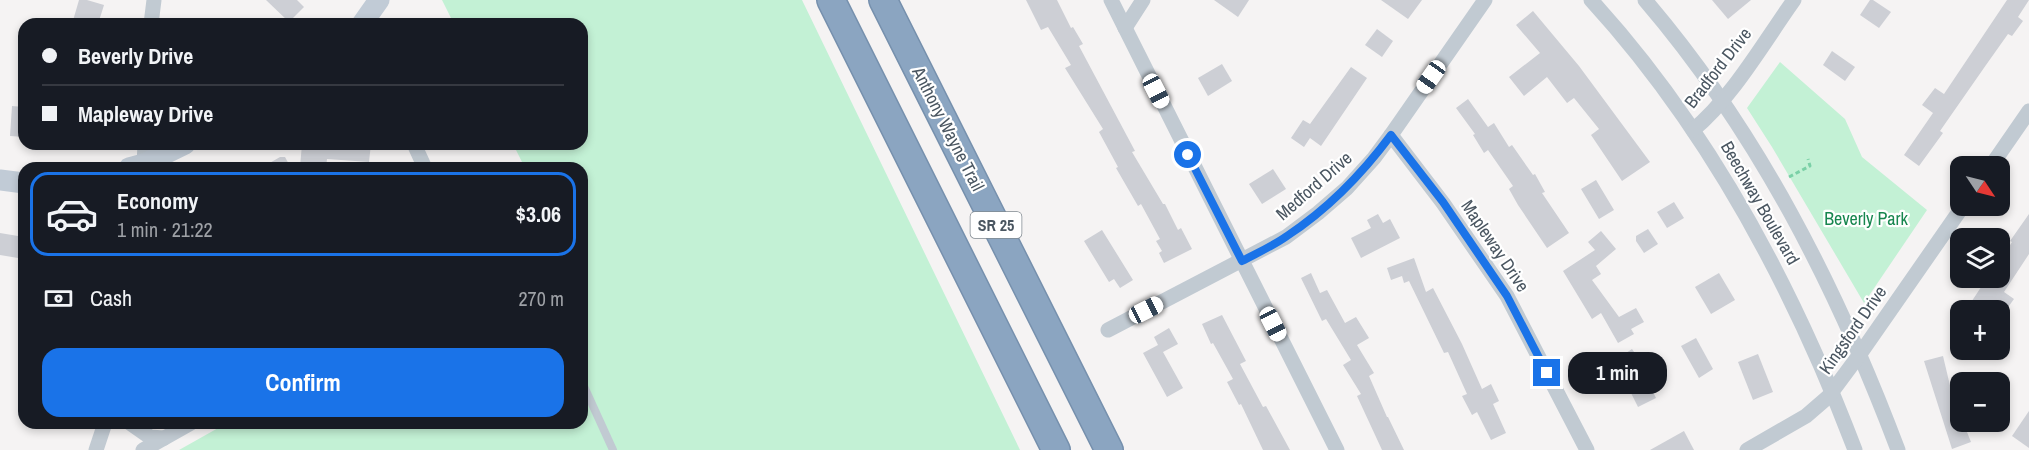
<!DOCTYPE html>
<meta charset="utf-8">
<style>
body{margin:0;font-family:"Archivo Narrow",sans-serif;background:#20242c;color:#f1f3f6;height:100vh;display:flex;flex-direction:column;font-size:22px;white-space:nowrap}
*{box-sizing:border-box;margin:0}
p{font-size:20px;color:#9ea1a6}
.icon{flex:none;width:33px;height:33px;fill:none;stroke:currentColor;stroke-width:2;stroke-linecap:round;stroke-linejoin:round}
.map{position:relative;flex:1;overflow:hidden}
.details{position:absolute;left:18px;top:162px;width:570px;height:267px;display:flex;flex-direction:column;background:#171b24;border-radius:18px;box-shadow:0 3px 9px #0003}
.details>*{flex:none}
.hud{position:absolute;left:18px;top:18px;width:570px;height:132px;border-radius:18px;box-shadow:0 3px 9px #0003;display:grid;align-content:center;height:132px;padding:0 24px;background:#171b24}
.needle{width:39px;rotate:125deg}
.buttons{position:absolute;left:1950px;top:156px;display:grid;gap:12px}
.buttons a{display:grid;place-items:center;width:60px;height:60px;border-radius:12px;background:#171b24;box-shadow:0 3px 9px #0003;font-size:30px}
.end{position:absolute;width:27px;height:27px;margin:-14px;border:8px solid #1a73e8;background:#fff;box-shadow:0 0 0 3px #fff}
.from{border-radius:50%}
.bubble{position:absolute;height:42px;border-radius:18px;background:#171b24;box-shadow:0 3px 9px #0003;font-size:20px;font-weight:700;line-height:42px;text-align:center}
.car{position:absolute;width:18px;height:36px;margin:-18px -9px;border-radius:8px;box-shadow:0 0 4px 2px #0007;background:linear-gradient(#fff 24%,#345 0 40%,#fff 0 76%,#345 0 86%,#fff 0)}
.hud b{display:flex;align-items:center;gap:21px;height:57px;font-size:22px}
.hud b+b{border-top:2px solid #363941}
.hud i{width:15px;height:15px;background:#f1f3f6}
ul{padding:10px 0 0;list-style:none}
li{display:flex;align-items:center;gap:18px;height:84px;margin:0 12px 9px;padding:0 12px;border:3px solid #363941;border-radius:18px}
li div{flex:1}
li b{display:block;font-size:22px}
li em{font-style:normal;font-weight:700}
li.active{border-color:#1a73e8}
li>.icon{width:54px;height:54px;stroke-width:1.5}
.pay{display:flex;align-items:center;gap:15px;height:66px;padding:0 24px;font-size:22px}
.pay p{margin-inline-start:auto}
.cta{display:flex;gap:12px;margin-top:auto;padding:12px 24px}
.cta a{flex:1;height:69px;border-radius:18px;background:#1a73e8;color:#fff;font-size:24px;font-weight:700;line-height:69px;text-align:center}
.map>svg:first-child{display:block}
</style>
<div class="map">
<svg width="2029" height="450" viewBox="0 0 2029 450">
<rect width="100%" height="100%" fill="#f5f3f3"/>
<!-- green -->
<g fill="#c3f1d5">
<polygon points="442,0 802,0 1020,450 179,450 227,423 582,423 582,168 525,168 513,144 582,144 582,24 454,24"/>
<polygon points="1780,62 1845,119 1862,157 1927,210 1864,303 1772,147 1747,108"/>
</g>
<!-- building -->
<g fill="#cdcfd5">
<polygon points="79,0 87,0 104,5 98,24 72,24"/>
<polygon points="266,0 297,0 304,7 289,22"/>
<polygon points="1026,0 1057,0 1071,28 1073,27 1083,44 1079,46 1135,151 1132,152 1163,204 1165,204 1178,230 1181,228 1192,249 1164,263 1159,253 1162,251 1156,241 1160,239 1141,204 1138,206 1116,168 1118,167 1099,132 1103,129 1065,68 1071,65 1048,27 1041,30"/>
<polygon points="1214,0 1249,0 1238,17"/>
<polygon points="1381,0 1422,0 1408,19"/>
<polygon points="1712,0 1751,0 1728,19"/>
<polygon points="1870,0 1873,0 1891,12 1879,28 1860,15"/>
<polygon points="2007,0 2029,0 2018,17 2023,21 2012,36 2008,34 1986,65 1940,131 1943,133 1919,166 1904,155 1933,113 1922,105 1935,88 1944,94"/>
<polygon points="1533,11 1579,66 1650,162 1622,181 1591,135 1599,129 1574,98 1567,103 1547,77 1524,96 1509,77 1540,53 1516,25"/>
<polygon points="1377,29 1393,41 1382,57 1365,45"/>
<polygon points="1832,51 1855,67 1845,81 1823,65"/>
<polygon points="1222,64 1232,81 1208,96 1198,78"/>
<polygon points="1351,67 1367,78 1321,146 1310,138 1304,147 1291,138 1303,120 1310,124"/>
<polygon points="1468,99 1488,127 1494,123 1509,147 1512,145 1533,175 1535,174 1545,192 1542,193 1569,233 1547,248 1518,205 1509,189 1513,186 1488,150 1484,153 1473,135 1475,134 1456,108"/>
<polygon points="12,106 24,107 24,137 10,136"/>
<polygon points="302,144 371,144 369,162 327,159 326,168 300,167"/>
<polygon points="280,157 285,157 291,168 261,168"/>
<polygon points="1273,169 1286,189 1262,204 1249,184"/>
<polygon points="1596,180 1614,210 1599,219 1581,189"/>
<polygon points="1674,202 1684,218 1667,228 1657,212"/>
<polygon points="1378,214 1383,223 1390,219 1400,238 1361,258 1351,238 1371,228 1367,220"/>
<polygon points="2029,214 2029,254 2004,292 2014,299 2006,310 1966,310 1987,278 2000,278 2000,261 2012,242 2010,241"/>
<polygon points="1648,229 1658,244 1644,253 1636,241 1636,236"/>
<polygon points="1102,230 1133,280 1120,288 1114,279 1109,282 1084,241"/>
<polygon points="1601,231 1616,249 1596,266 1601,274 1592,280 1619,317 1636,308 1644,322 1631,329 1634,334 1618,343 1601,313 1592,319 1563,271 1595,250 1588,242"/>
<polygon points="0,233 24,237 24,259 0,255"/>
<polygon points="1414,258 1426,292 1433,288 1462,344 1482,389 1491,384 1499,401 1493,404 1506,433 1491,440 1477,412 1472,415 1462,396 1467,394 1448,352 1444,353 1409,281 1404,283 1402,276 1391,280 1387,268"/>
<polygon points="1311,273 1320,293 1327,290 1345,323 1356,317 1369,338 1357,345 1374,373 1369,376 1387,417 1388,417 1404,450 1382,450 1357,396 1361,394 1343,365 1351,360 1326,319 1322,321 1301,278"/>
<polygon points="1719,273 1735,300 1711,314 1695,287"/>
<polygon points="1222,315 1246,361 1240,364 1263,407 1266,406 1290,450 1263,450 1241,404 1239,405 1227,382 1233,379 1213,343 1211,344 1202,324"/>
<polygon points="1169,328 1178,344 1163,352 1183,388 1167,397 1143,353 1158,345 1154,337"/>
<polygon points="1696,338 1713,369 1699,378 1681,346"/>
<polygon points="1632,349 1645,368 1642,370 1656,398 1638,407 1629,389 1632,387 1614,361"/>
<polygon points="1758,354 1773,392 1753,400 1738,362"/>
<polygon points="1943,356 1952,394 1960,414 1960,422 1963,422 1971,442 1952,449 1924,361"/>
<polygon points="2029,411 2029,448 2012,436"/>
<polygon points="1684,431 1694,450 1650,450"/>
</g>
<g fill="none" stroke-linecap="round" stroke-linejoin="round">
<defs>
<g id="highway">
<polyline points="831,0 1056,450"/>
<polyline points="883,0 1109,450"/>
</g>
</defs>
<!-- highway casing -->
<use href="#highway" stroke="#7690ad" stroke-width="30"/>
<!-- path -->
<polyline stroke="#7ad0a6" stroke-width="3" stroke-dasharray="4.5 3" stroke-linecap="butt" points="1789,177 1810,166 1808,159"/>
<!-- lane -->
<polyline stroke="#c1cad2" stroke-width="8" points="582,382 613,450"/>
<!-- street -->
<g stroke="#c1cad2" stroke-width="15">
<polyline points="1111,0 1337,450"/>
<path d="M1591,0C1710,130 1793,287 1855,450"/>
<path d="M1645,0C1758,132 1837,288 1898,450"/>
<polyline points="151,24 154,0"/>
<polyline points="1125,28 1143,0"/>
<path d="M1693,130C1732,98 1764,42 1794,0"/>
<polyline points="1391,135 1443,203 1507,296 1587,450"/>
<polyline points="414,144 425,168"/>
<polyline points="1991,166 2029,111"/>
<polyline points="142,168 144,164 145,144"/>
<polyline points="1108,330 1286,237 1318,213 1347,188 1374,158 1391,135 1485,0"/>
<polyline points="130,423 150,437 164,438"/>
<polyline points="96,450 105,423"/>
<polyline points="143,450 191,423"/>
<polyline points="1747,450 1806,416 1828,397 1860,354 1963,206"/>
</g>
<!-- secondary -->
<g stroke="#c1cbd6" stroke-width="21">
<polyline points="362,24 379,0"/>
<polyline points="129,168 144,164 185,144"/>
<polyline points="0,180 24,183"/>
</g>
<!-- highway -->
<use href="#highway" stroke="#8ba5c1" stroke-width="27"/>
</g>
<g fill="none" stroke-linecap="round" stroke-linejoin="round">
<!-- route -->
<path stroke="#1a73e8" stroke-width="8" d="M1188,155L1242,261C1257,253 1273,246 1287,236C1328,209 1362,174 1391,135L1443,202L1507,296L1547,373"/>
</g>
<g text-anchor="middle" stroke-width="4.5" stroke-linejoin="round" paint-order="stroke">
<!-- shield labels -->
<rect fill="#fff" stroke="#808990" stroke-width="1.5" x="970.5" y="212" width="51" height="26" rx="4.5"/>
<g font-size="16" font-weight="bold" fill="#4a5661">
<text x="996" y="231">SR 25</text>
</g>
<!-- street labels -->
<g font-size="18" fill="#4a5661" stroke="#fff">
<text transform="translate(1718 68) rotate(-52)" y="6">Bradford Drive</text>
<text transform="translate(948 129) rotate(63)" y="6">Anthony Wayne Trail</text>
<text transform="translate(1314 186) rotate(-41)" y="6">Medford Drive</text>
<text transform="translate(1760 203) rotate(60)" y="6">Beechway Boulevard</text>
<text transform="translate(1495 246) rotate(56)" y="6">Mapleway Drive</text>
<text transform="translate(1853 330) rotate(-55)" y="6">Kingsford Drive</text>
</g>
<!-- park labels -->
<g font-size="18" fill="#17864f" stroke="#fff">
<text x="1866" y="225">Beverly Park</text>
</g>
</g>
</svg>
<div class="buttons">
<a><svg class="needle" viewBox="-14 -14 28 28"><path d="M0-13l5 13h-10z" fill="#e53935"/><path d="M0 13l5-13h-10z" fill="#9ea1a6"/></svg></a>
<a><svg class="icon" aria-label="layers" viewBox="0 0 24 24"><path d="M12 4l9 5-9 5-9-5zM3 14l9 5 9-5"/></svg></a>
<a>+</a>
<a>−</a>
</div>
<i class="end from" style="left:1188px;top:155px"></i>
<i class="end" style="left:1547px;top:373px"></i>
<div class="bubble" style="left:1568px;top:352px;width:99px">1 min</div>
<i class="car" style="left:1431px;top:77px;rotate:215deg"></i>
<i class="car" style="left:1156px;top:91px;rotate:153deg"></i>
<i class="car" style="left:1146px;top:310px;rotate:63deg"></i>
<i class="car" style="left:1273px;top:324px;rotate:153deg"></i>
<div class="hud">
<b><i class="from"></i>Beverly Drive</b>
<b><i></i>Mapleway Drive</b>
</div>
<section class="details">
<ul>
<li class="active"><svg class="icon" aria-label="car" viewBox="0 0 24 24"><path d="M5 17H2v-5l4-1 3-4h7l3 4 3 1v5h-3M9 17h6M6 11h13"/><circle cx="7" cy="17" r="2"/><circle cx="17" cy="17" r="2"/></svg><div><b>Economy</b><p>1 min · 21:22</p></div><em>$3.06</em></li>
</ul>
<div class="pay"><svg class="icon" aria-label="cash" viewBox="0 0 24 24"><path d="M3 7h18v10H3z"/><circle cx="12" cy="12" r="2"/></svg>Cash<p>270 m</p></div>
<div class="cta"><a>Confirm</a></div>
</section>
</div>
